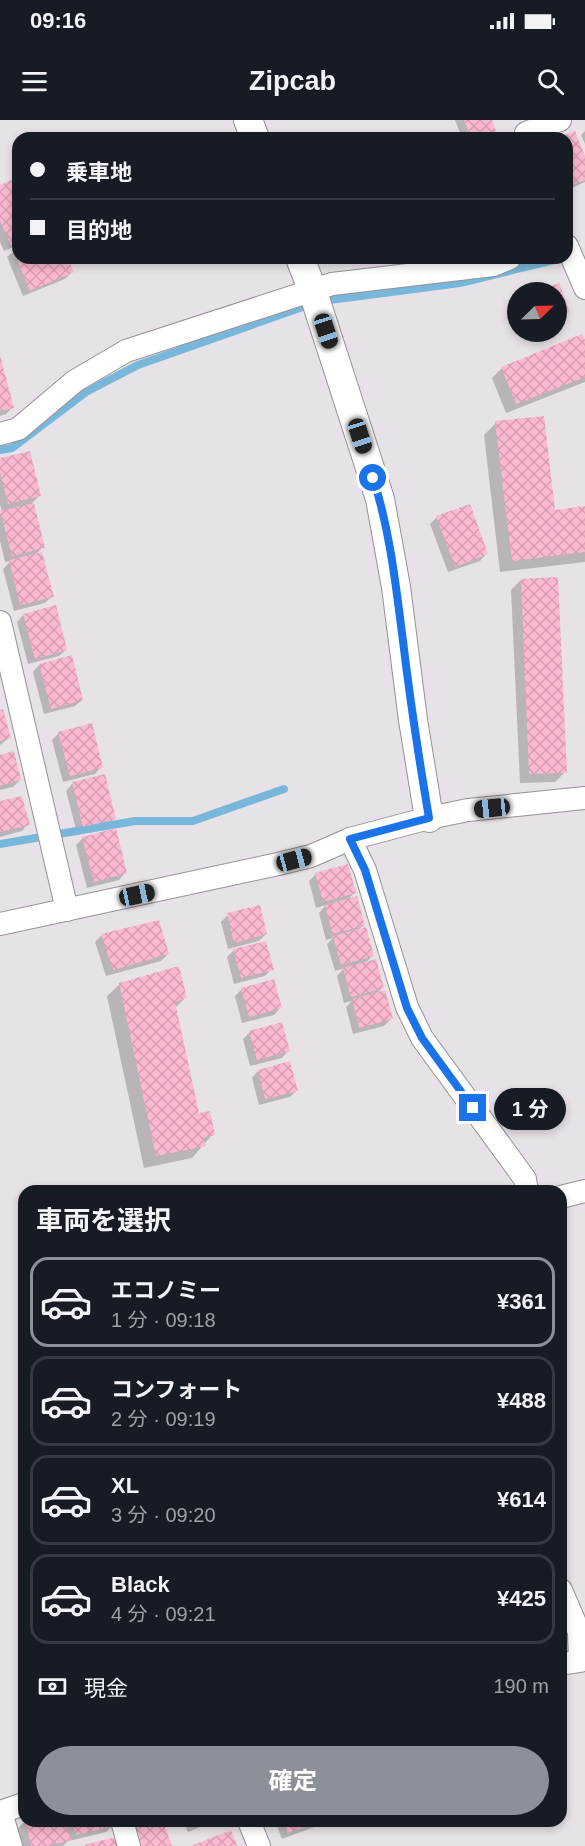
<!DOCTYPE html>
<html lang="ja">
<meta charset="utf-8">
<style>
body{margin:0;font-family:Arial,"Noto Sans JP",sans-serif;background:#20242c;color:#f1f3f6;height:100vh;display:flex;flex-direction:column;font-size:22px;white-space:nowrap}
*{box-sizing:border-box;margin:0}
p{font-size:20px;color:#9ea1a6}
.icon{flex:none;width:33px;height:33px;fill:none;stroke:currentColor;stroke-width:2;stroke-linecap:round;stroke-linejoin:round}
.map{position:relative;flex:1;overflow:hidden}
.drawer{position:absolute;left:18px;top:1065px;width:549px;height:642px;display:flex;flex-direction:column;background:#171b24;border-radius:18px;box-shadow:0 3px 9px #0003}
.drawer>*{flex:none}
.top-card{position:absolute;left:12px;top:12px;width:561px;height:132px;border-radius:18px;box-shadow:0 3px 9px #0003;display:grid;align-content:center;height:132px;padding:0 18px;background:#171b24}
.needle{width:39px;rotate:67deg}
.controls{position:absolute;left:507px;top:162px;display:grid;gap:12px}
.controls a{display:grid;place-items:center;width:60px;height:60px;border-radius:50%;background:#171b24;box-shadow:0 3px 9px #0003;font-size:30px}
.end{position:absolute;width:27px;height:27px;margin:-14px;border:8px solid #1a73e8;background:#fff;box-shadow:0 0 0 3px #fff}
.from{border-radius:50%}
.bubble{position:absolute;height:42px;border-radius:21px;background:#171b24;box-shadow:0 3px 9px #0003;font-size:20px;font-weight:700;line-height:42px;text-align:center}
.car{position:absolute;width:18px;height:36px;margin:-18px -9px;border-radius:8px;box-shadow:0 0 4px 2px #0007;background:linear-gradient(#222 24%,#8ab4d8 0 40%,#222 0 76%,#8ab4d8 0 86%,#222 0)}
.top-card b{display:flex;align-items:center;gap:21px;height:57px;font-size:22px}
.top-card b+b{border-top:2px solid #363941}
.top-card i{width:15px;height:15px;background:#f1f3f6}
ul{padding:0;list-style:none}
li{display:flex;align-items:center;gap:18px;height:90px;margin:0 12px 9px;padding:0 6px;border:3px solid #363941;border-radius:18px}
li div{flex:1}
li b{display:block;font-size:22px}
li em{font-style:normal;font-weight:700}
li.active{border-color:#8c9099}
li>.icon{width:54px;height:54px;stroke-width:1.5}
h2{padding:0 18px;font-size:27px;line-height:72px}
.pay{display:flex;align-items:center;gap:15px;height:66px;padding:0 18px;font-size:22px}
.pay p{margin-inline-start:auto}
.action{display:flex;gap:12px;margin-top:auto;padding:12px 18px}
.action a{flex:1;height:69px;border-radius:36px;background:#8c9099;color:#fff;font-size:24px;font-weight:700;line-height:69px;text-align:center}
.status{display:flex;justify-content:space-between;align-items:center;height:42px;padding:0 30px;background:#171b24;direction:ltr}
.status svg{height:16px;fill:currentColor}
header{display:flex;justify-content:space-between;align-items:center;height:78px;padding:0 18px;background:#171b24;font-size:27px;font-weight:700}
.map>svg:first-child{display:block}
</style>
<div class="status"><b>09:16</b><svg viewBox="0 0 49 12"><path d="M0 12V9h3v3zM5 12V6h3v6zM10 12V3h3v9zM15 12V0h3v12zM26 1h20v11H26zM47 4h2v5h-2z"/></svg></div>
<header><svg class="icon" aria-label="menu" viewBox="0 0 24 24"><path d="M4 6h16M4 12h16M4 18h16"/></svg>Zipcab<svg class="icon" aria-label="search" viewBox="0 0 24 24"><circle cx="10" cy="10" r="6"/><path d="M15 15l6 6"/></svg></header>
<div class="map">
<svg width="585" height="1726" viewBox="0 0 585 1726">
<defs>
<pattern id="building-cross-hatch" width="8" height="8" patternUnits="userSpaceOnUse" patternTransform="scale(1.5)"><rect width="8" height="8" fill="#fbb8d0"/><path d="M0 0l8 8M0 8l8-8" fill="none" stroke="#d79eb3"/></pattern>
</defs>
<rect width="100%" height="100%" fill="#e7e2e8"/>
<!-- shadow -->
<g fill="#0003">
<polygon points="455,0 490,0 496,16 494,18 462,18"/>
<polygon points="585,11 585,24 581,15"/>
<polygon points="574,13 585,40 585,62 567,70 567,18 561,18"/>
<polygon points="18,59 18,125 4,131 0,122 0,67"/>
<polygon points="18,128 18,138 66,138 72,152 65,159 23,176 7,137"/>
<polygon points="585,224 585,262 506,293 492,258 502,248"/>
<polygon points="0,238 12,288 6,294 0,296"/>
<polygon points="496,303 553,392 585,388 585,442 500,452 484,315"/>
<polygon points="0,340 40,375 32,383 43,427 35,435 52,476 45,483 14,491 3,449 11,441 5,442 0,421 0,394 2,392 0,384"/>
<polygon points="437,397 486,434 480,441 448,452 430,404"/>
<polygon points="521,460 565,652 555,662 520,663 511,470"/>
<polygon points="23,495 66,530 59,536 28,544 17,502"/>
<polygon points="39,545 82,580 75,586 44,594 33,552"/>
<polygon points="0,591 9,618 0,625"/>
<polygon points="59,613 101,647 95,654 63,662 52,620"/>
<polygon points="0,636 20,660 13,667 0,670"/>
<polygon points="104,656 115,698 108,705 77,713 66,671 72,664"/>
<polygon points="0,683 28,704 22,711 0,717"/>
<polygon points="83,718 125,753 119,760 87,768 76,725"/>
<polygon points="316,754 354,773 346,781 363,805 358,811 372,836 365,844 382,868 376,874 391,899 384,906 353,914 346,887 352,881 344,883 337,856 344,848 335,851 327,824 333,818 326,820 319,793 326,785 316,788 309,761"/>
<polygon points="228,795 266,814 259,821 228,829 221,802"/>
<polygon points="102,815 168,834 161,841 106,856 95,822"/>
<polygon points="234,830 272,849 265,856 234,864 227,837"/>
<polygon points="120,864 185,878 175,888 198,995 213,1014 192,1038 144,1048 107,876"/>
<polygon points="242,869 280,888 274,895 242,903 235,876"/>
<polygon points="250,912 288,931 282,938 250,946 243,919"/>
<polygon points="258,951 297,970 290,977 259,985 252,958"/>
<polygon points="25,1701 112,1701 113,1705 106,1712 69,1721 69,1720 63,1726 23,1726 18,1708"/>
<polygon points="183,1701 215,1701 188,1712"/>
<polygon points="275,1701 322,1701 317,1706 282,1719"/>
</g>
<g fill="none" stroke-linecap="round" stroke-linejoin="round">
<!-- stream -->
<g stroke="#78b6da" stroke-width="8">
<polyline points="322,181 460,163 554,140"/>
<polyline points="0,330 12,328 86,272 138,245 311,184"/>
<polyline points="0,724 135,701 193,701 284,669"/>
</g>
</g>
<!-- building -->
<g fill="url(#building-cross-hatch)">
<polygon points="464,0 492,0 498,16 471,18"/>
<polygon points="575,11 585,36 585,60 569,66 567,60 567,18 557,18"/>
<polygon points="18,57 18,122 11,125 0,101 0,65"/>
<polygon points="18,127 18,138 68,138 74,152 30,171 13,129"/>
<polygon points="559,163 570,192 556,198 556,172 540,172 539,171"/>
<polygon points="582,214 585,220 585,257 516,284 501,247"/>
<polygon points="0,235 14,288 0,291"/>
<polygon points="544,296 555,390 585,386 585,432 512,441 495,301"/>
<polygon points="30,331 41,376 8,384 0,352 0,338"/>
<polygon points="34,383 45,428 12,436 0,391"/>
<polygon points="470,384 488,434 455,447 436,396"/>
<polygon points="42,432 54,477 20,485 9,440"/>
<polygon points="558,457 567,653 529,654 521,459"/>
<polygon points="56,485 67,530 35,539 23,494"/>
<polygon points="72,535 83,580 51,589 39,544"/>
<polygon points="3,589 11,618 0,621 0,590"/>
<polygon points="92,603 103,648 70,656 58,612"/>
<polygon points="14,631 21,660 0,666 0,635"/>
<polygon points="105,654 116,699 83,707 72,662"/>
<polygon points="22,676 30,705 0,712 0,681"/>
<polygon points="116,708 127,753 94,762 82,717"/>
<polygon points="348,744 356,773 323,782 315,753"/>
<polygon points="357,776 365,806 332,814 325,785"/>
<polygon points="260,785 267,814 234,823 227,793"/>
<polygon points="159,800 169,834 113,850 101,814"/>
<polygon points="366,807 374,836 341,845 333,816"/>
<polygon points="266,821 274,850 241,858 233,829"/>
<polygon points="376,839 384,868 351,877 343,848"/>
<polygon points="179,846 187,878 175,882 199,993 210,991 215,1015 203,1018 206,1026 156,1036 119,863"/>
<polygon points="274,859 282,888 249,897 241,868"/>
<polygon points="385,870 393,899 359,908 352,879"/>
<polygon points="282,902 290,931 257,940 249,911"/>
<polygon points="290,941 298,971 265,979 258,950"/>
<polygon points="25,1701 66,1701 71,1720 48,1726 31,1726"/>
<polygon points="72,1701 114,1701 115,1706 76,1715"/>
<polygon points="133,1701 163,1701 172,1726 142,1726"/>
<polygon points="192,1701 209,1701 195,1707"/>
<polygon points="284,1701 320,1701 288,1713"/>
<polygon points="231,1710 237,1726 191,1726"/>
<polygon points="120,1716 122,1726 84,1726 84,1725"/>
</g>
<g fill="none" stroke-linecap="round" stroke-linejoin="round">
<defs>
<g id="minor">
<polyline points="526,13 560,0"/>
<polyline points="567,126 585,168"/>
<polyline points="0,314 18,309 75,261 126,231 332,164 493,145 510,138"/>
<polyline points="0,502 67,790"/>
<polyline points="350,719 365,750 407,887 422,918 525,1059 527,1071"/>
<polyline points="0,804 278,744 311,736 350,719 429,698 468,690 585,678"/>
<polyline points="561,1077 585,1071"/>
<polyline points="561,1470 579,1512 580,1541 561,1544"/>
<polyline points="0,1692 24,1684"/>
<polyline points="1,1692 11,1726"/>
<polyline points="122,1701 129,1726"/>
<polyline points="249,1701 259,1726"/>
</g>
<g id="tertiary">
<polyline points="248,0 255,18"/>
<polyline points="300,138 312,169 380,379 396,467 413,600 429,698"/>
</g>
</defs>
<!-- minor casing -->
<use href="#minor" stroke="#969196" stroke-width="24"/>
<!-- tertiary casing -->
<use href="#tertiary" stroke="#969196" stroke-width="30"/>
<!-- minor -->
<use href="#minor" stroke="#fff" stroke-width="22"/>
<!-- tertiary -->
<use href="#tertiary" stroke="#fff" stroke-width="28"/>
</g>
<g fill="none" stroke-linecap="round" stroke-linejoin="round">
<!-- route -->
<path stroke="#1a73e8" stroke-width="8" d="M373,358C390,410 396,467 403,521C410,580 419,639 429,698L350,719L365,750L407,888L422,918L473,988"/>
</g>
</svg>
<div class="controls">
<a><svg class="needle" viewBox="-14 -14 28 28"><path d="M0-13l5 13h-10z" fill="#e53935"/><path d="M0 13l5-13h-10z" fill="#9ea1a6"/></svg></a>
</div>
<i class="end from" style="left:373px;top:358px"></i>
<i class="end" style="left:473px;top:988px"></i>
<div class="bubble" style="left:494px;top:968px;width:72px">1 分</div>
<i class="car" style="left:326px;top:211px;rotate:162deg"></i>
<i class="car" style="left:360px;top:316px;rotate:162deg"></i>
<i class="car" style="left:492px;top:688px;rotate:264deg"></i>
<i class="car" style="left:294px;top:740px;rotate:75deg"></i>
<i class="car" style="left:137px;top:775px;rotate:78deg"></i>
<div class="top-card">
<b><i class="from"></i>乗車地</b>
<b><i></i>目的地</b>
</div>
<section class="drawer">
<h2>車両を選択</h2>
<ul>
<li class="active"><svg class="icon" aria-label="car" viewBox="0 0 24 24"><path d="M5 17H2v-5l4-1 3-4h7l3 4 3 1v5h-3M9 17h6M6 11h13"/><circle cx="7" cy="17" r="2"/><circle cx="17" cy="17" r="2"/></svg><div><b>エコノミー</b><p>1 分 · 09:18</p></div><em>¥361</em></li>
<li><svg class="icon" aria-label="car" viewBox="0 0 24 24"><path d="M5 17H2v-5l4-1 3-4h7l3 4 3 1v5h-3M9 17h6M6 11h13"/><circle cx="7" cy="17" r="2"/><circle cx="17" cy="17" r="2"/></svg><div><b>コンフォート</b><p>2 分 · 09:19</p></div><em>¥488</em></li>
<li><svg class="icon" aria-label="car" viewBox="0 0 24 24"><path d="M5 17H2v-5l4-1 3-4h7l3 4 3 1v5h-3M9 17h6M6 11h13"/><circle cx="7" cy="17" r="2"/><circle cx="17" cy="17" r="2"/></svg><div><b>XL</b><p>3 分 · 09:20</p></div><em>¥614</em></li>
<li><svg class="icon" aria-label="car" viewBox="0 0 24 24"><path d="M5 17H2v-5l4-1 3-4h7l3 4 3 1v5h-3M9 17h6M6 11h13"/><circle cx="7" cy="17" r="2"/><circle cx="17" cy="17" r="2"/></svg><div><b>Black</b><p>4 分 · 09:21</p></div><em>¥425</em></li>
</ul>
<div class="pay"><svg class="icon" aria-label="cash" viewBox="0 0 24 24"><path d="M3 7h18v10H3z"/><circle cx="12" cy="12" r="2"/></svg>現金<p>190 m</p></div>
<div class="action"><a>確定</a></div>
</section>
</div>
